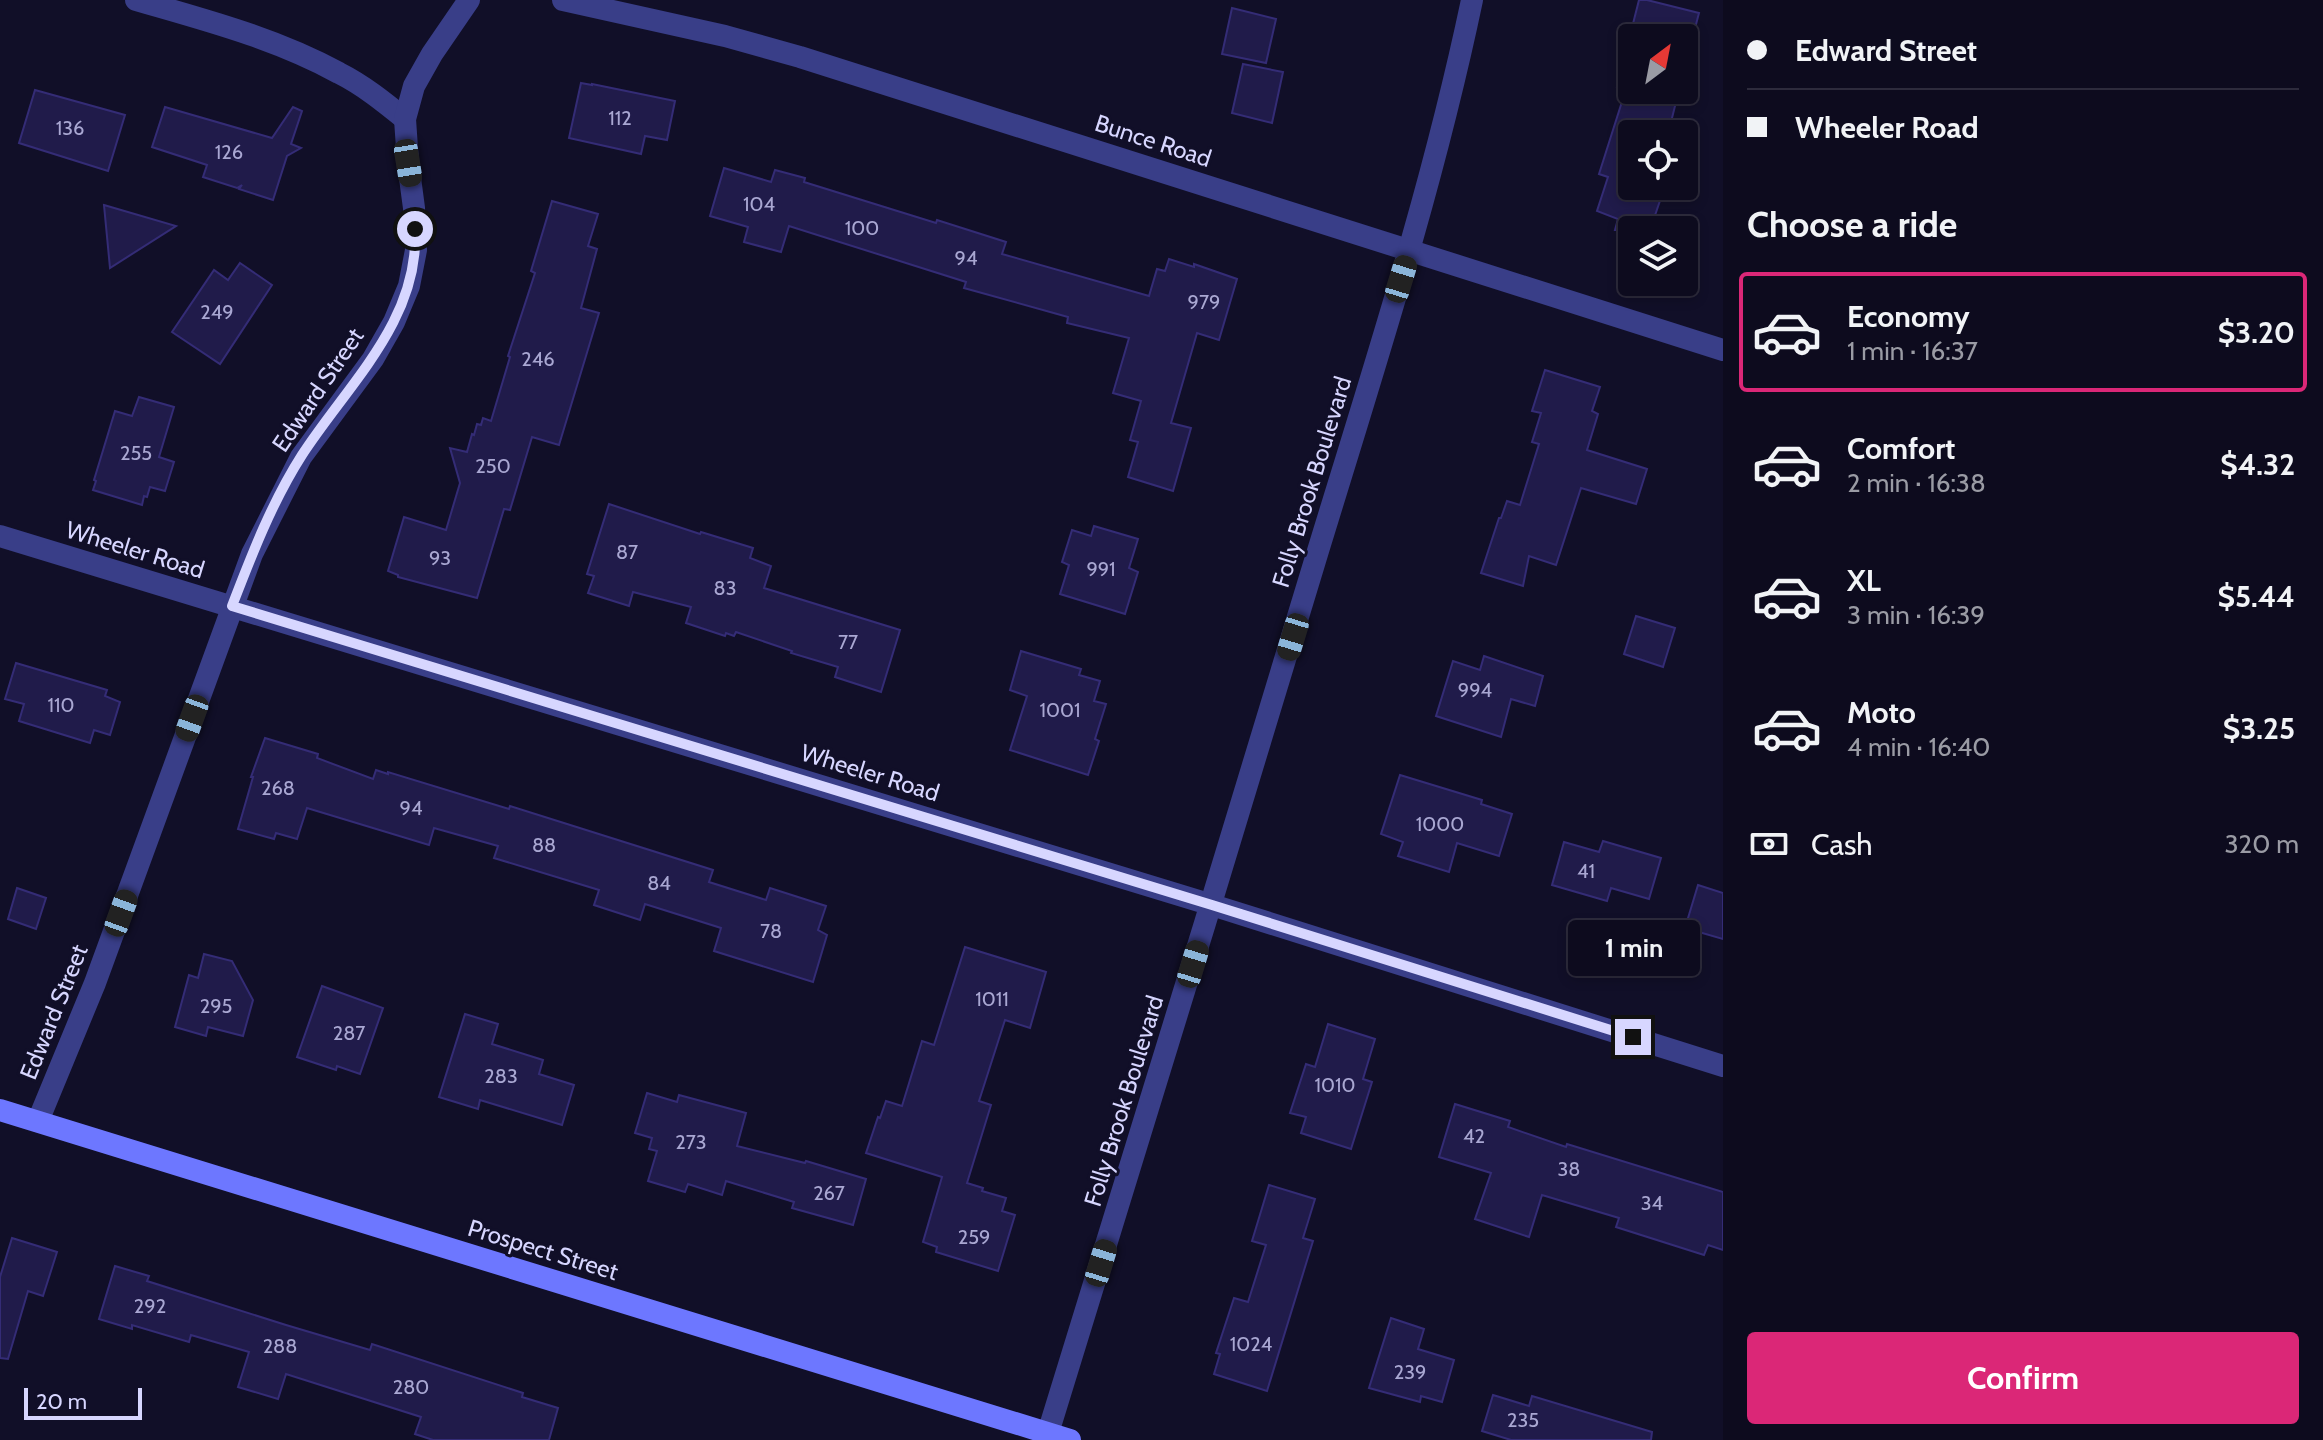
<!DOCTYPE html>
<meta charset="utf-8">
<style>
body{margin:0;font-family:Cabin,sans-serif;background:#1b192b;color:#f1f3f6;height:100vh;display:flex;flex-direction:column;font-size:30px;white-space:nowrap}
*{box-sizing:border-box;margin:0}
p{font-size:26px;color:#9a9ba4}
.icon{flex:none;width:44px;height:44px;fill:none;stroke:currentColor;stroke-width:2;stroke-linecap:round;stroke-linejoin:round}
.map{position:relative;flex:1;overflow:hidden}
.drawer{display:flex;flex-direction:column;background:#0d0b1e;width:600px}
.drawer>*{flex:none}
.hud{display:grid;align-content:center;height:176px;padding:0 24px;background:#0d0b1e}
.needle{width:52px;rotate:32deg}
.controls{position:absolute;left:1618px;top:24px;display:grid;gap:16px}
.controls a{display:grid;place-items:center;width:80px;height:80px;border-radius:8px;background:#0d0b1e;box-shadow:0 4px 12px #0003,0 0 0 2px #2d2b3c;font-size:40px}
.scale{position:absolute;left:24px;bottom:20px;width:118px;box-sizing:border-box;padding-left:8px;border:4px solid #d7d6ff;border-top:0;font-size:22px;line-height:28px;white-space:nowrap;color:#d7d6ff;-webkit-text-stroke:6px #110f28;paint-order:stroke}
.end{position:absolute;width:36px;height:36px;margin:-18px;border:10px solid #d7d6ff;background:#111;box-shadow:0 0 0 4px #111}
.from{border-radius:50%}
.bubble{position:absolute;height:56px;border-radius:8px;background:#0d0b1e;box-shadow:0 4px 12px #0003,0 0 0 2px #2d2b3c;font-size:26px;font-weight:800;line-height:56px;text-align:center}
.car{position:absolute;width:24px;height:48px;margin:-24px -12px;border-radius:10px;box-shadow:0 0 6px 2px #0007;background:linear-gradient(#222 24%,#8ab4d8 0 40%,#222 0 76%,#8ab4d8 0 86%,#222 0)}
.hud b{display:flex;align-items:center;gap:28px;height:76px;font-size:30px}
.hud b+b{border-top:2px solid #2d2b3c}
.hud i{width:20px;height:20px;background:#f1f3f6}
ul{padding:0;list-style:none}
li{display:flex;align-items:center;gap:24px;height:120px;margin:0 16px 12px;padding:0 8px;border:4px solid transparent;border-radius:8px}
li div{flex:1}
li b{display:block;font-size:30px}
li em{font-style:normal;font-weight:800}
li.selected{border-color:#db2777}
li>.icon{width:72px;height:72px;stroke-width:1.5}
h2{padding:0 24px;font-size:36px;line-height:96px}
.pay{display:flex;align-items:center;gap:20px;height:88px;padding:0 24px;font-size:30px}
.pay p{margin-inline-start:auto}
.primary-button{display:flex;gap:16px;margin-top:auto;padding:16px 24px}
.primary-button a{flex:1;height:92px;border-radius:8px;background:#db2777;color:#fff;font-size:32px;font-weight:800;line-height:92px;text-align:center}
main{display:flex;flex:1;min-height:0}
.map>svg:first-child{display:block}
</style>
<main>
<div class="map">
<svg width="1723" height="1440" viewBox="0 0 1723 1440">
<rect width="100%" height="100%" fill="#110f28"/>
<!-- building -->
<g fill="#201b4a" stroke="#342c76" stroke-width="2">
<polygon points="1639,0 1647,0 1699,13 1684,70 1684,38 1632,38 1632,90 1679,90 1669,130 1682,134 1632,134 1632,186 1665,186 1650,230 1615,230 1618,219 1597,211 1608,177 1599,174 1626,89 1617,87"/>
<polygon points="1232,8 1276,19 1266,63 1222,54"/>
<polygon points="1243,64 1283,72 1272,123 1232,113"/>
<polygon points="581,83 592,85 592,84 675,101 667,140 645,136 641,154 569,138"/>
<polygon points="35,90 125,115 108,171 19,143"/>
<polygon points="165,107 272,138 293,107 302,111 291,144 301,148 287,156 273,200 239,189 242,185 237,188 203,177 207,165 152,147"/>
<polygon points="724,168 771,182 775,170 805,178 804,182 936,223 937,220 1006,242 1002,254 1149,296 1157,269 1165,271 1169,259 1194,267 1194,264 1237,279 1219,340 1197,333 1171,423 1191,428 1173,491 1128,477 1138,442 1130,440 1141,401 1113,393 1129,338 1067,323 1068,317 964,288 966,282 789,226 781,252 744,242 748,227 710,216"/>
<polygon points="552,201 598,214 588,246 597,249 581,308 599,313 559,445 532,437 510,510 504,509 477,598 398,577 398,575 388,571 404,517 446,530 460,483 450,448 467,452 472,434 474,435 477,424 481,425 483,418 491,421 510,357 508,356 535,273 531,271"/>
<polygon points="104,205 176,226 110,268"/>
<polygon points="240,263 272,285 220,364 172,332 214,270 228,280"/>
<polygon points="1545,370 1600,387 1592,411 1598,414 1587,450 1647,469 1636,504 1581,488 1556,565 1529,556 1523,586 1481,573 1499,518 1501,518 1507,501 1520,505 1539,444 1532,442 1541,413 1532,411"/>
<polygon points="139,397 174,407 159,457 174,462 165,491 150,487 147,497 144,496 142,505 93,490 96,481 94,480 115,411 132,416"/>
<polygon points="609,504 700,534 701,532 753,548 750,558 771,566 764,588 900,630 881,692 835,677 838,667 791,653 792,651 736,632 734,636 726,633 725,636 686,623 691,607 633,592 629,606 588,593 594,576 587,574"/>
<polygon points="1094,526 1138,539 1129,568 1138,572 1125,614 1060,594 1069,565 1062,562 1072,530 1091,536"/>
<polygon points="1636,616 1675,628 1663,667 1624,654"/>
<polygon points="1021,651 1081,669 1079,675 1100,681 1094,701 1106,704 1095,739 1099,741 1088,775 1010,750 1027,696 1010,690"/>
<polygon points="1484,656 1543,676 1535,706 1511,699 1501,737 1436,716 1453,661 1480,670"/>
<polygon points="16,663 107,690 105,696 120,702 110,735 94,730 90,743 19,721 24,704 5,699"/>
<polygon points="265,738 318,754 317,758 373,779 376,770 388,774 388,772 509,809 510,806 713,870 709,882 766,900 770,888 826,906 818,930 827,935 813,982 714,951 721,928 645,904 640,920 594,905 599,890 494,858 498,846 434,828 429,845 307,808 297,839 276,833 274,839 238,829 253,777 251,777"/>
<polygon points="1400,775 1482,800 1481,804 1512,814 1499,856 1457,843 1449,872 1398,856 1403,842 1381,834"/>
<polygon points="1603,841 1661,858 1649,899 1611,888 1607,901 1552,885 1564,842 1599,852"/>
<polygon points="1698,885 1723,893 1723,939 1685,928"/>
<polygon points="17,888 46,898 36,929 8,919"/>
<polygon points="965,947 1046,972 1030,1028 1005,1020 979,1101 991,1105 967,1183 983,1188 982,1191 1006,1198 1002,1211 1015,1215 998,1271 936,1252 937,1247 923,1242 942,1177 866,1153 878,1117 880,1118 886,1101 902,1106 922,1041 934,1045"/>
<polygon points="204,954 232,961 253,1000 243,1036 208,1027 206,1036 175,1027 189,975 198,978"/>
<polygon points="322,986 383,1008 360,1074 337,1066 336,1070 297,1057"/>
<polygon points="465,1014 498,1024 492,1044 543,1060 539,1074 574,1085 562,1125 480,1100 478,1109 439,1097"/>
<polygon points="1328,1024 1375,1039 1363,1079 1372,1082 1351,1149 1301,1133 1306,1117 1290,1113 1306,1064 1315,1067"/>
<polygon points="647,1093 677,1102 679,1095 746,1113 737,1146 805,1163 806,1161 866,1179 853,1225 792,1208 794,1202 726,1181 722,1195 688,1184 685,1192 648,1181 657,1151 649,1149 652,1138 635,1133"/>
<polygon points="1455,1104 1510,1121 1508,1127 1566,1147 1567,1144 1723,1192 1723,1250 1708,1245 1704,1255 1616,1227 1619,1218 1542,1195 1529,1237 1475,1219 1491,1173 1439,1157"/>
<polygon points="1269,1185 1315,1199 1303,1238 1313,1241 1267,1391 1214,1374 1220,1354 1216,1353 1234,1298 1248,1302 1266,1245 1252,1241"/>
<polygon points="12,1238 57,1252 43,1296 28,1291 8,1359 0,1358 0,1277"/>
<polygon points="115,1266 149,1276 147,1281 286,1325 370,1350 372,1344 523,1393 522,1397 558,1408 549,1440 433,1440 415,1434 421,1417 286,1374 278,1399 238,1387 249,1352 191,1335 189,1342 132,1325 132,1329 99,1319"/>
<polygon points="1391,1318 1424,1329 1418,1349 1454,1360 1442,1402 1421,1396 1420,1402 1369,1388"/>
<polygon points="1493,1395 1529,1406 1532,1396 1652,1432 1651,1440 1511,1440 1482,1431"/>
</g>
<g fill="none" stroke-linecap="round" stroke-linejoin="round">
<!-- minor -->
<g stroke="#393e88" stroke-width="22">
<path d="M136,0C205,20 275,38 339,73C363,85 384,102 405,119"/>
<polyline points="563,0 725,36 800,57 1723,350"/>
<polyline points="0,536 1212,905 1723,1066"/>
<polyline points="38,1121 95,983 252,554 301,457 373,359 394,322 409,286 416,250 414,208 408,163 405,119 414,86 432,54 469,0"/>
<path d="M1048,1433C1137,1144 1227,854 1314,564C1371,377 1432,191 1472,0"/>
</g>
<!-- secondary -->
<polyline stroke="#6d77ff" stroke-width="22" points="0,1110 1070,1440"/>
</g>
<g fill="none" stroke-linecap="round" stroke-linejoin="round">
<!-- route -->
<path stroke="#d7d6ff" stroke-width="10" d="M415,229C420,320 348,384 302,455C272,502 252,554 232,606L1212,905L1633,1037"/>
</g>
<g text-anchor="middle" stroke-width="6" stroke-linejoin="round" paint-order="stroke">
<!-- number labels -->
<g font-size="20" fill="#a9a7d2">
<text x="620" y="125">112</text>
<text x="70" y="135">136</text>
<text x="229" y="159">126</text>
<text x="759" y="211">104</text>
<text x="862" y="235">100</text>
<text x="966" y="265">94</text>
<text x="1204" y="309">979</text>
<text x="217" y="319">249</text>
<text x="538" y="366">246</text>
<text x="136" y="460">255</text>
<text x="493" y="473">250</text>
<text x="627" y="559">87</text>
<text x="440" y="565">93</text>
<text x="1101" y="576">991</text>
<text x="725" y="595">83</text>
<text x="848" y="649">77</text>
<text x="1475" y="697">994</text>
<text x="61" y="712">110</text>
<text x="1060" y="717">1001</text>
<text x="278" y="795">268</text>
<text x="411" y="815">94</text>
<text x="1440" y="831">1000</text>
<text x="544" y="852">88</text>
<text x="1586" y="878">41</text>
<text x="659" y="890">84</text>
<text x="771" y="938">78</text>
<text x="992" y="1006">1011</text>
<text x="216" y="1013">295</text>
<text x="349" y="1040">287</text>
<text x="501" y="1083">283</text>
<text x="1335" y="1092">1010</text>
<text x="1474" y="1143">42</text>
<text x="691" y="1149">273</text>
<text x="1569" y="1176">38</text>
<text x="829" y="1200">267</text>
<text x="1652" y="1210">34</text>
<text x="974" y="1244">259</text>
<text x="150" y="1313">292</text>
<text x="1251" y="1351">1024</text>
<text x="280" y="1353">288</text>
<text x="1410" y="1379">239</text>
<text x="411" y="1394">280</text>
<text x="1523" y="1427">235</text>
</g>
<!-- street labels -->
<g font-size="24" fill="#d7d6ff" stroke="#110f28">
<text transform="translate(1153 141) rotate(18)" y="8">Bunce Road</text>
<text transform="translate(318 390) rotate(-56)" y="8">Edward Street</text>
<text transform="translate(1312 482) rotate(-73)" y="8">Folly Brook Boulevard</text>
<text transform="translate(135 550) rotate(17)" y="8">Wheeler Road</text>
<text transform="translate(870 773) rotate(17)" y="8">Wheeler Road</text>
<text transform="translate(54 1012) rotate(-68)" y="8">Edward Street</text>
<text transform="translate(1124 1101) rotate(-73)" y="8">Folly Brook Boulevard</text>
<text transform="translate(543 1250) rotate(17)" y="8">Prospect Street</text>
</g>
</g>
</svg>
<div class="controls">
<a><svg class="needle" viewBox="-14 -14 28 28"><path d="M0-13l5 13h-10z" fill="#e53935"/><path d="M0 13l5-13h-10z" fill="#9a9ba4"/></svg></a>
<a><svg class="icon" aria-label="locate" viewBox="0 0 24 24"><circle cx="12" cy="12" r="6"/><path d="M12 2v4M12 18v4M2 12h4M18 12h4"/></svg></a>
<a><svg class="icon" aria-label="layers" viewBox="0 0 24 24"><path d="M12 4l9 5-9 5-9-5zM3 14l9 5 9-5"/></svg></a>
</div>
<div class="scale">20 m</div>
<i class="end from" style="left:415px;top:229px"></i>
<i class="end" style="left:1633px;top:1037px"></i>
<div class="bubble" style="left:1568px;top:920px;width:132px">1 min</div>
<i class="car" style="left:408px;top:163px;rotate:171deg"></i>
<i class="car" style="left:1401px;top:279px;rotate:17deg"></i>
<i class="car" style="left:1293px;top:637px;rotate:197deg"></i>
<i class="car" style="left:192px;top:718px;rotate:200deg"></i>
<i class="car" style="left:121px;top:913px;rotate:20deg"></i>
<i class="car" style="left:1193px;top:964px;rotate:17deg"></i>
<i class="car" style="left:1101px;top:1263px;rotate:17deg"></i>
</div>
<section class="drawer">
<div class="hud">
<b><i class="from"></i>Edward Street</b>
<b><i></i>Wheeler Road</b>
</div>
<h2>Choose a ride</h2>
<ul>
<li class="selected"><svg class="icon" aria-label="car" viewBox="0 0 24 24"><path d="M5 17H2v-5l4-1 3-4h7l3 4 3 1v5h-3M9 17h6M6 11h13"/><circle cx="7" cy="17" r="2"/><circle cx="17" cy="17" r="2"/></svg><div><b>Economy</b><p>1 min · 16:37</p></div><em>$3.20</em></li>
<li><svg class="icon" aria-label="car" viewBox="0 0 24 24"><path d="M5 17H2v-5l4-1 3-4h7l3 4 3 1v5h-3M9 17h6M6 11h13"/><circle cx="7" cy="17" r="2"/><circle cx="17" cy="17" r="2"/></svg><div><b>Comfort</b><p>2 min · 16:38</p></div><em>$4.32</em></li>
<li><svg class="icon" aria-label="car" viewBox="0 0 24 24"><path d="M5 17H2v-5l4-1 3-4h7l3 4 3 1v5h-3M9 17h6M6 11h13"/><circle cx="7" cy="17" r="2"/><circle cx="17" cy="17" r="2"/></svg><div><b>XL</b><p>3 min · 16:39</p></div><em>$5.44</em></li>
<li><svg class="icon" aria-label="car" viewBox="0 0 24 24"><path d="M5 17H2v-5l4-1 3-4h7l3 4 3 1v5h-3M9 17h6M6 11h13"/><circle cx="7" cy="17" r="2"/><circle cx="17" cy="17" r="2"/></svg><div><b>Moto</b><p>4 min · 16:40</p></div><em>$3.25</em></li>
</ul>
<div class="pay"><svg class="icon" aria-label="cash" viewBox="0 0 24 24"><path d="M3 7h18v10H3z"/><circle cx="12" cy="12" r="2"/></svg>Cash<p>320 m</p></div>
<div class="primary-button"><a>Confirm</a></div>
</section>
</main>
